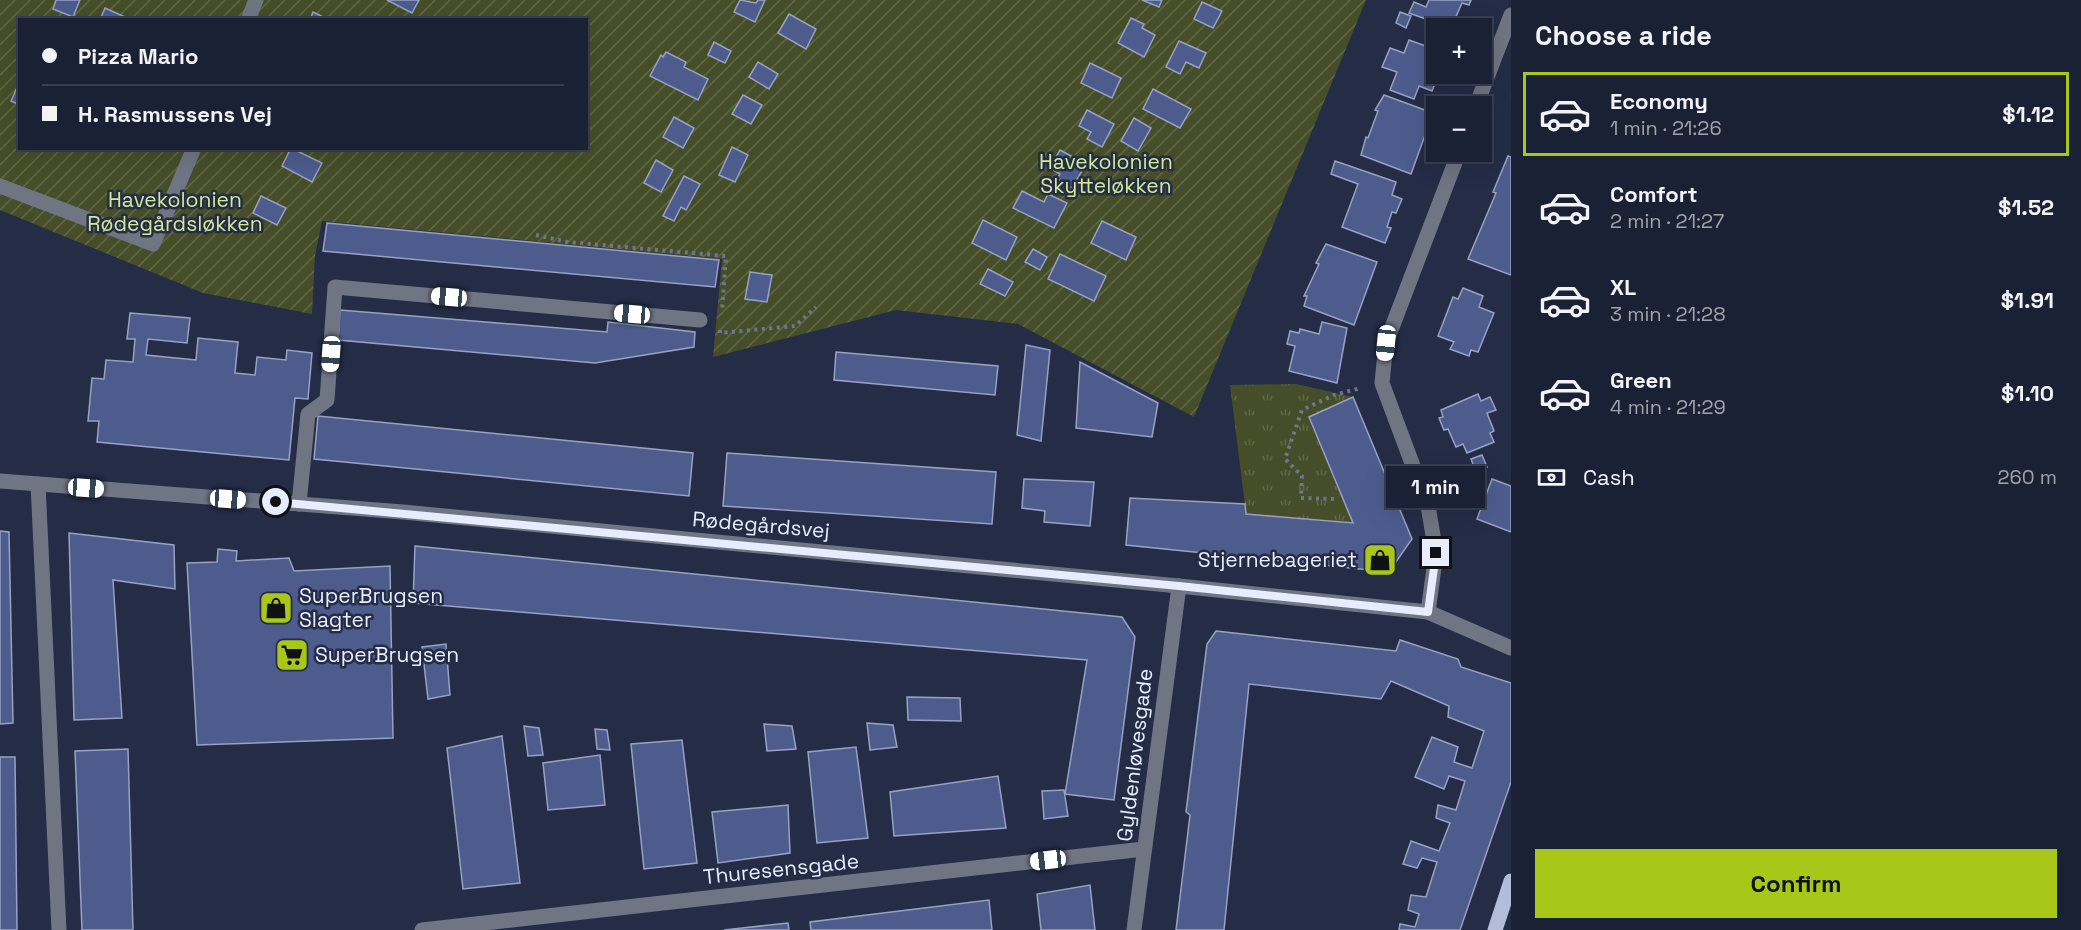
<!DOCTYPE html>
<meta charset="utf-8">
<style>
body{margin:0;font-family:"Space Grotesk",sans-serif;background:#282e40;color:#f1f3f6;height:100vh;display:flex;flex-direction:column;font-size:22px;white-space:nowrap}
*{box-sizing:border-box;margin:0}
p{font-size:20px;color:#a0a3ac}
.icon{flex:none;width:33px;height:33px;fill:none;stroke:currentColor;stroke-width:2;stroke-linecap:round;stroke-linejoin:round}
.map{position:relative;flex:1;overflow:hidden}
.sheet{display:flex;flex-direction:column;background:#1b2134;width:570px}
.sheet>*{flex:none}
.banner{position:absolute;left:18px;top:18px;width:570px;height:132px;border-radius:0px;box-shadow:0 6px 24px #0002,0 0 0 2px #393e4f;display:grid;align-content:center;height:132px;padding:0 24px;background:#1b2134}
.controls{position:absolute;left:1426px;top:18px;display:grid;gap:12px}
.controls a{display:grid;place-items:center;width:66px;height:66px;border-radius:0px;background:#1b2134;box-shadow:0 6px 24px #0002,0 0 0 2px #393e4f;font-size:30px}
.end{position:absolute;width:27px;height:27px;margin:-14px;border:8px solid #e7edff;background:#111;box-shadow:0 0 0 3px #111}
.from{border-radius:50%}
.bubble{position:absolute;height:42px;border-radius:0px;background:#1b2134;box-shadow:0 6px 24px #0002,0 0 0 2px #393e4f;font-size:20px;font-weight:800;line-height:42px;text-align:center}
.car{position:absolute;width:18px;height:36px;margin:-18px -9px;border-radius:8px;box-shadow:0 0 4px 2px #0007;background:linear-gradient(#fff 24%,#345 0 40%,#fff 0 76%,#345 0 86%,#fff 0)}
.banner b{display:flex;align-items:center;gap:21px;height:57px;font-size:22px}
.banner b+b{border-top:2px solid #393e4f}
.banner i{width:15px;height:15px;background:#f1f3f6}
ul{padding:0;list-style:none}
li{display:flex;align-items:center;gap:18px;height:84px;margin:0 12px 9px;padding:0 12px;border:3px solid transparent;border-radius:0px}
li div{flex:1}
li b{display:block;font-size:22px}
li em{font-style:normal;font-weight:800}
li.active{border-color:#a9c719}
li>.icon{width:54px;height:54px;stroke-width:1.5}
h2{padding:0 24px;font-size:27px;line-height:72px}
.pay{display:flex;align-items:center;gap:15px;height:66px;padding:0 24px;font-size:22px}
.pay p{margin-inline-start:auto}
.cta{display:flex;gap:12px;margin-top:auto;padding:12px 24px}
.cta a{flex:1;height:69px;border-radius:0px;background:#a9c719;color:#111;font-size:24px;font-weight:800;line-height:69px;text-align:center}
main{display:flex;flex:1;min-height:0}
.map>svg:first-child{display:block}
</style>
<main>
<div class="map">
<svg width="1511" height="930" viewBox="0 0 1511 930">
<defs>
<pattern id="grass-tufts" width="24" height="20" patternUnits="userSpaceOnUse" patternTransform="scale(1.5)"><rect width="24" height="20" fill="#454e28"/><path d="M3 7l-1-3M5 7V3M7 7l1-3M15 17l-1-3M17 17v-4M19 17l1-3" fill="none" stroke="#606848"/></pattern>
<pattern id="garden-furrows" width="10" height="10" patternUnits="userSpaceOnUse" patternTransform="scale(1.5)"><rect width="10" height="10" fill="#454e28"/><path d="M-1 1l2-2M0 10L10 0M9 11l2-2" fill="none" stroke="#606848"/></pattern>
</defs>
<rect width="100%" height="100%" fill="#242c46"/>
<!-- grass -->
<polygon fill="url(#grass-tufts)" points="1296,384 1353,397 1309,417 1353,523 1246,514 1230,385"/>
<!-- garden -->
<path fill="url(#garden-furrows)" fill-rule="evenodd" d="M0,0H1366L1194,417L1018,324L896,310L713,357L722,259L322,221L315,256L312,314L203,293L0,210ZM20,20H586V148H20Z"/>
<!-- building -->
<g fill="#4d5c8d" stroke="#97a2c2" stroke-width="1.5">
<polygon points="56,0 80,0 73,17 53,9"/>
<polygon points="387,0 419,0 412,13"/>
<polygon points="740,0 756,3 758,0 765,0 755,22 734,12"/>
<polygon points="1142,0 1162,0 1159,7"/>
<polygon points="1429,0 1471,0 1469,5 1462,3 1451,28 1409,13 1414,2 1426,7"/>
<polygon points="1202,2 1222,11 1213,28 1194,19"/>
<polygon points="105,8 125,17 124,20 100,20"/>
<polygon points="313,12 329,20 310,20"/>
<polygon points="1400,12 1411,16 1406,28 1396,23"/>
<polygon points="789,14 816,29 806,49 778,33"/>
<polygon points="1131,18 1144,24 1142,28 1155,35 1144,57 1118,43"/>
<polygon points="1409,40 1437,50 1439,74 1432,91 1419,86 1414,99 1390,90 1397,72 1382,67 1390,48 1404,53"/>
<polygon points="1179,41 1206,53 1199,68 1186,62 1180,74 1166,67"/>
<polygon points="714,42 731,51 725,63 708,55"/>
<polygon points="666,52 686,62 684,67 708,79 698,100 650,76 661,55 663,57"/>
<polygon points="758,62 778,74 769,89 749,77"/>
<polygon points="1090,63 1121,78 1112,98 1081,83"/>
<polygon points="20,81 20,105 11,101"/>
<polygon points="1153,89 1191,109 1180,128 1143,109"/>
<polygon points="743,95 762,105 751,124 732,114"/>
<polygon points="1384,95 1433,113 1411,174 1361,155 1366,137 1368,138 1378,111 1375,110"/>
<polygon points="1087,110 1114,124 1102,147 1087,139 1091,132 1079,126"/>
<polygon points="674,117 694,128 683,148 663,137"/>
<polygon points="1134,118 1151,128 1138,151 1121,141"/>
<polygon points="732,147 748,155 735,182 719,175"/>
<polygon points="291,148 322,163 312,182 282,166"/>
<polygon points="1060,150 1086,164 1072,188 1057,179 1060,174 1050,168"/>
<polygon points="1508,156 1511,157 1511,275 1468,259 1496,193 1493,192"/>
<polygon points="656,160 673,170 661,192 644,183"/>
<polygon points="1335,161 1396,182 1392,195 1402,199 1396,213 1392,212 1387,227 1391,228 1385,243 1342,227 1358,184 1331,174"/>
<polygon points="684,176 700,184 686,210 681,207 674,221 663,216"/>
<polygon points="1022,191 1044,202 1048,194 1067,203 1054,228 1013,208"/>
<polygon points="261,196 286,208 277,225 253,213"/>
<polygon points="983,220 1017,237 1006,260 972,243"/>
<polygon points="1102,221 1136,237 1126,260 1091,243"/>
<polygon points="327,223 719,260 715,287 323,251"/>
<polygon points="1326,244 1377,262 1354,325 1304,306 1307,296 1304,296 1319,264 1316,263"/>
<polygon points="1033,249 1047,257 1040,270 1025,262"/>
<polygon points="1060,254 1106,276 1094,301 1048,279"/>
<polygon points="988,269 1013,282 1005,296 980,284"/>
<polygon points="750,272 772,275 767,302 745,299"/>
<polygon points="1463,288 1483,296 1479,307 1494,313 1478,352 1471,350 1469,356 1450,349 1454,342 1438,336 1453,297 1458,299"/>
<polygon points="340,310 607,332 608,322 695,332 694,347 595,363 338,340"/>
<polygon points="130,313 190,318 187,343 148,339 146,355 196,360 198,338 238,342 235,373 255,375 257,357 286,360 287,350 312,353 308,399 295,398 289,460 97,442 99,421 88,421 92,378 104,379 106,360 133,362 135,339 127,339"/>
<polygon points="1322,322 1347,328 1337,383 1289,371 1295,346 1287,344 1290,331 1299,333 1300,329 1319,334"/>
<polygon points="1026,345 1050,350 1041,441 1017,435"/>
<polygon points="836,352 998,366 995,395 834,380"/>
<polygon points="1080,362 1158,403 1152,437 1076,428"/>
<polygon points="1478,394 1481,401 1490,397 1496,410 1487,413 1494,431 1490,433 1494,442 1467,453 1463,444 1456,447 1448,429 1444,430 1439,418 1443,417 1441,410"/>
<polygon points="1353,397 1412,539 1389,572 1126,545 1130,498 1245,504 1246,514 1353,523 1309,417"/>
<polygon points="318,416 693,453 689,496 314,459"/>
<polygon points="727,453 996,472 992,524 723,506"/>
<polygon points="1482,455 1487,467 1476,472 1471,459"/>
<polygon points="1024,479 1094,482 1090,526 1044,522 1045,511 1022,508"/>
<polygon points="1492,479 1511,486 1511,532 1477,519"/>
<polygon points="0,531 9,532 13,723 0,724"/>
<polygon points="69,533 174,545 175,589 113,580 122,718 74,720"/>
<polygon points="415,546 1122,617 1135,637 1114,800 1065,794 1087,660 413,603"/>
<polygon points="218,549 237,551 236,561 289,558 294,571 390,566 393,738 197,745 187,563 217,562"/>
<polygon points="1216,631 1396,651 1400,640 1458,659 1461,667 1511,683 1511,782 1460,930 1399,930 1400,924 1415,927 1419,914 1408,910 1411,895 1426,897 1437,862 1422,858 1417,868 1403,864 1411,841 1439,851 1450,823 1436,818 1438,805 1456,810 1465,781 1449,776 1444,789 1415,777 1432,737 1458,747 1454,762 1472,768 1484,731 1448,717 1449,706 1391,681 1381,699 1249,684 1224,930 1176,930 1190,815 1186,812 1207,644"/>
<polygon points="446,644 450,695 428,699 422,647"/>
<polygon points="907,697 960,698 961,721 908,720"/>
<polygon points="867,723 893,725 897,747 870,750"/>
<polygon points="764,724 792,726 796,749 767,751"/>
<polygon points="524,726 539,728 543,755 528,756"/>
<polygon points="595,729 607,730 610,750 597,749"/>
<polygon points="502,736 520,883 463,889 447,748"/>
<polygon points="682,740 697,863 644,869 631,744"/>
<polygon points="856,747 868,838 817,843 808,752"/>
<polygon points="128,749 133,930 82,930 75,751"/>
<polygon points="600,755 605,805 548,810 543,763"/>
<polygon points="0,757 15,757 17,930 0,930"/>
<polygon points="998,776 1006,828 894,836 890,792"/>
<polygon points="1064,790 1068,816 1044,819 1042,791"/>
<polygon points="788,805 790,853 718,863 712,812"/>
<polygon points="1090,885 1095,930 1041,930 1037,894"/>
<polygon points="989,900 992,930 811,930 810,922"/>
<polygon points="788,923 789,930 724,930"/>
</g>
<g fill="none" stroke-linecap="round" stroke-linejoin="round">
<!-- path -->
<g stroke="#6e758c" stroke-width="4" stroke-dasharray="3 4.5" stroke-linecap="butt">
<polyline points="536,235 568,242 726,256 722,311"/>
<polyline points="720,330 720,333 795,326 816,307"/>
<polyline points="1334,499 1301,498 1302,476 1285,459 1302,410 1334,395 1361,388"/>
</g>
<!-- minor -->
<g stroke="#707583" stroke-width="15">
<polyline points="248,20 256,0"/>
<polyline points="1476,106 1511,15"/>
<polyline points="0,186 153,244 194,148"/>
<polyline points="0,481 403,512 1179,586 1428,612 1511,648"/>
<polyline points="38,484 59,930"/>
<polyline points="299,504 308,414 327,400 335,287 700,320"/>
<polyline points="1428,612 1436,553 1428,506 1382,383 1386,343 1459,152"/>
<polyline points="422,930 1144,849"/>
<polyline points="1134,930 1179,586"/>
</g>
<!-- major -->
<polyline stroke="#b3bcd9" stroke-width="15" points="1495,930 1511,881"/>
</g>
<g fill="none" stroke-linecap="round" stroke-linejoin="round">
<!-- route -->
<polyline stroke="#e7edff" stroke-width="8" points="276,502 1179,586 1428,612 1436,553"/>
</g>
<!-- icons -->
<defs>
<symbol id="shop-square" viewBox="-11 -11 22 22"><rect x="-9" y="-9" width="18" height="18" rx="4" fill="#a9c719" stroke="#242c46"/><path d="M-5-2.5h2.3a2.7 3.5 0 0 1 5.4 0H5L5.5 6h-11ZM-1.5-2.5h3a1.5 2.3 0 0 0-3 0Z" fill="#111"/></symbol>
<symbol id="supermarket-square" viewBox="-11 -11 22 22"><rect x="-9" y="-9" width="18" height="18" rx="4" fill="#a9c719" stroke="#242c46"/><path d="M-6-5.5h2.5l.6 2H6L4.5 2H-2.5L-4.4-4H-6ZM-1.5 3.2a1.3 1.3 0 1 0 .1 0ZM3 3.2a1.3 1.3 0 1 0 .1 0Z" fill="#111"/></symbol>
</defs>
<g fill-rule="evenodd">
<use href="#shop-square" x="1361" y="541" width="38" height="38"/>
<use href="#shop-square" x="257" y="589" width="38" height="38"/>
<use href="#supermarket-square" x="273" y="636" width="38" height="38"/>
</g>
<g text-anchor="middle" stroke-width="5" stroke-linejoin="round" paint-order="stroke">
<!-- park labels -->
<g font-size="21" fill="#d4e993" stroke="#242c46">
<text x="1106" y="169">Havekolonien<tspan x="1106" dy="24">Skytteløkken</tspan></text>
<text x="175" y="207">Havekolonien<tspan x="175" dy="24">Rødegårdsløkken</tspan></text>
</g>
<!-- street labels -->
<g font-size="21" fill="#e7edff" stroke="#242c46">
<text transform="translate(761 525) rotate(5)" y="7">Rødegårdsvej</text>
<text transform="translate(1135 755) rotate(-83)" y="7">Gyldenløvesgade</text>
<text transform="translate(781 869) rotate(-6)" y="7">Thuresensgade</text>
</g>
<!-- poi labels -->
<g font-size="21" fill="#e7edff" stroke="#242c46" text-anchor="start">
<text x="1357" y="567" text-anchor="end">Stjernebageriet</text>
<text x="299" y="603">SuperBrugsen<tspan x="299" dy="24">Slagter</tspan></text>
<text x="315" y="662">SuperBrugsen</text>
</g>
</g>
</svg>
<div class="controls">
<a>+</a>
<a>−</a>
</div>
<i class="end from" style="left:276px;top:502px"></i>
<i class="end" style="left:1436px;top:553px"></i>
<div class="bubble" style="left:1386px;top:466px;width:99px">1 min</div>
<i class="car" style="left:449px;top:297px;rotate:275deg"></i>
<i class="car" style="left:632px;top:314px;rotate:275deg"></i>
<i class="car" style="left:1386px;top:343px;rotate:186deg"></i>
<i class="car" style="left:331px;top:354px;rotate:184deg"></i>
<i class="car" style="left:86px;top:488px;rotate:94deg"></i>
<i class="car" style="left:228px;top:499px;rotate:94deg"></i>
<i class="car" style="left:1048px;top:860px;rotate:263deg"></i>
<div class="banner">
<b><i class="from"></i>Pizza Mario</b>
<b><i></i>H. Rasmussens Vej</b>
</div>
</div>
<section class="sheet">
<h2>Choose a ride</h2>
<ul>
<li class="active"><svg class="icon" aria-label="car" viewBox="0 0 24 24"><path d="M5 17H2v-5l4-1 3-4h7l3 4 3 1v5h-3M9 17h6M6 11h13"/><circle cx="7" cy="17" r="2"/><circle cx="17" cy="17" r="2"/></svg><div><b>Economy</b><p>1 min · 21:26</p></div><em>$1.12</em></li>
<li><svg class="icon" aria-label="car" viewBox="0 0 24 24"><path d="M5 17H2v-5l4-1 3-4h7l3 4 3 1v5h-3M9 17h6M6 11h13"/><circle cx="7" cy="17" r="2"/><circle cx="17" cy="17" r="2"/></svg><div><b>Comfort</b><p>2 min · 21:27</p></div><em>$1.52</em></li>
<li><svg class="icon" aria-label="car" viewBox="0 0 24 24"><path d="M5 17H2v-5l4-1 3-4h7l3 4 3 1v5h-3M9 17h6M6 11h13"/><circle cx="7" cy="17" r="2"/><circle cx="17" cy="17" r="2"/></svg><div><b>XL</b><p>3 min · 21:28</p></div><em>$1.91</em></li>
<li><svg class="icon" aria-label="car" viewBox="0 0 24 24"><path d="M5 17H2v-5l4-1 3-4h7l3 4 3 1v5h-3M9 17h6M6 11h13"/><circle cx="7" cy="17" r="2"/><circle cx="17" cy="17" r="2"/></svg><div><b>Green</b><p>4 min · 21:29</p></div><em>$1.10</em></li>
</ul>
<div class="pay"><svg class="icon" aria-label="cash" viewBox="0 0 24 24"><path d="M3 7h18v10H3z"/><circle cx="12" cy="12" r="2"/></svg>Cash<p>260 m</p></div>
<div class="cta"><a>Confirm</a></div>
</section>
</main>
